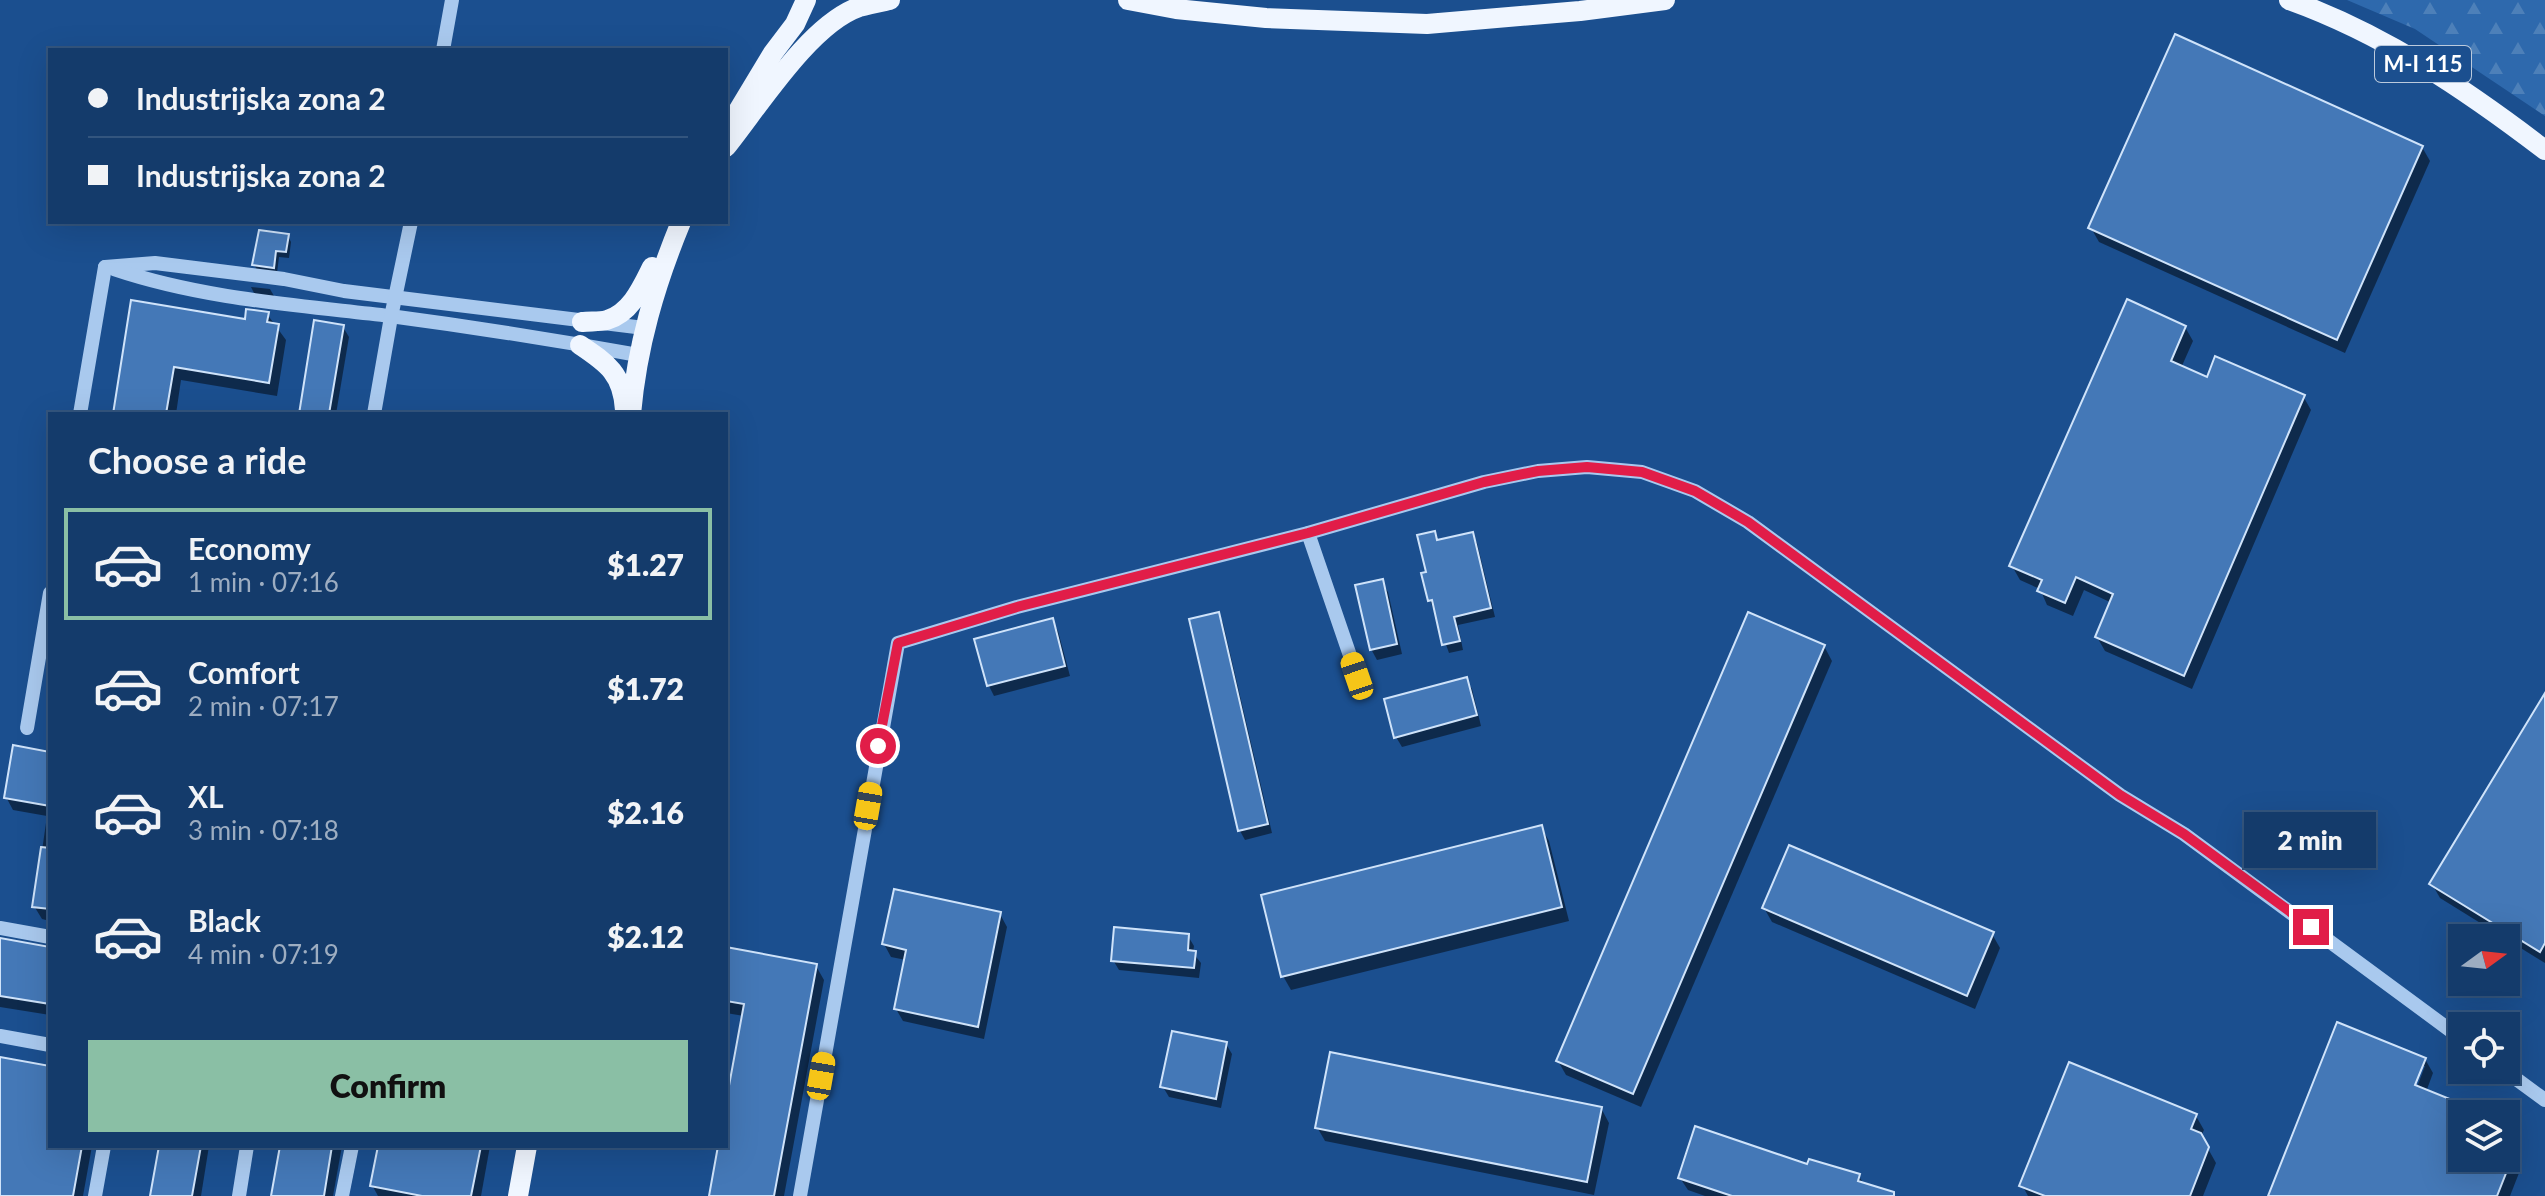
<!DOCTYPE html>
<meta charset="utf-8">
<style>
body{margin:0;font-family:Lato,sans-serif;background:#1d4271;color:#f1f3f6;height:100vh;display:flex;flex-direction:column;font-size:30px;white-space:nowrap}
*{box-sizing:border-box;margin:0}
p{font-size:26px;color:#9dadc1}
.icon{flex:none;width:44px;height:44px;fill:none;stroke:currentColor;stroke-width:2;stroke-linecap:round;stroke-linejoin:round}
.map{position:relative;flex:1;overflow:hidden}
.details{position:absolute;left:48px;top:412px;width:680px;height:736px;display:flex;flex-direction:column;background:#143b6b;border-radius:0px;box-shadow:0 8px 32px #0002,0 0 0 2px #33557e}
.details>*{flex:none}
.guide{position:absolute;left:48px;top:48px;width:680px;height:176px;border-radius:0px;box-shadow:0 8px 32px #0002,0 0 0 2px #33557e;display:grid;align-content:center;height:176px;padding:0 40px;background:#143b6b}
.needle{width:52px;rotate:75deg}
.controls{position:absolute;left:2448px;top:924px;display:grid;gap:16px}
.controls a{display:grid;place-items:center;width:72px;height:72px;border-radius:0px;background:#143b6b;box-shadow:0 8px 32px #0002,0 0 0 2px #33557e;font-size:40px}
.end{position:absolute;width:36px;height:36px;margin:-18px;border:10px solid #e11d48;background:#fff;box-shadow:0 0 0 4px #fff}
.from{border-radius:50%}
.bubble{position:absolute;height:56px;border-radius:0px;background:#143b6b;box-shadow:0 8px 32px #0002,0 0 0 2px #33557e;font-size:26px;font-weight:800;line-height:56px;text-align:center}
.car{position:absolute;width:24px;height:48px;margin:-24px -12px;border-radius:10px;box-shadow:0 0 6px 2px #0007;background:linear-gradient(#f5c518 24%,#345 0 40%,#f5c518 0 76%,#345 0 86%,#f5c518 0)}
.guide b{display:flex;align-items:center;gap:28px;height:76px;font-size:30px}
.guide b+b{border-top:2px solid #33557e}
.guide i{width:20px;height:20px;background:#f1f3f6}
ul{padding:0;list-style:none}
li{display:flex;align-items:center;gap:24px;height:112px;margin:0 16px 12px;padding:0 24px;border:4px solid transparent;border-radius:0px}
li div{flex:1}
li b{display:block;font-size:30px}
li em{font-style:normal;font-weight:800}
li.selected{border-color:#8abfa5}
li>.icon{width:72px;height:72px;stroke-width:1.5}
h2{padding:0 40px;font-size:36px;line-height:96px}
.action{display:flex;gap:16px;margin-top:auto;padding:16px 40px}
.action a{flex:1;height:92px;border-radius:0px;background:#8abfa5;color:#111;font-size:32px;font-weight:800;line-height:92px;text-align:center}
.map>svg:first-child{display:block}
</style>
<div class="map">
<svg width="2545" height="1196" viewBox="0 0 2545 1196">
<defs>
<pattern id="forest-firs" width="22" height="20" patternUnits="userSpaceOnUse" patternTransform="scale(2)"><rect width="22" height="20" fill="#2e69ad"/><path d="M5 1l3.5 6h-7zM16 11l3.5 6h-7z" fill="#4d80b9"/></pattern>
</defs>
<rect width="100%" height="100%" fill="#1b4f8f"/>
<!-- forest -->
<polygon fill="url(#forest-firs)" points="2347,0 2545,0 2545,116 2415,29"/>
<!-- shadow -->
<g fill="#0007" fill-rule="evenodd">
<polygon points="2422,147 2430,161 2345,353 2099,242 2091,228"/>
<polygon points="288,236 291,242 289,258 279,257 277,273 258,271 254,265"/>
<polygon points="251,287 270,289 274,296 255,295"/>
<polygon points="133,302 247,321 267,314 286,340 277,396 181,380 176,414 115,414"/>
<polygon points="343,327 349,337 336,414 301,414"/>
<polygon points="2185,327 2193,341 2181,368 2208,379 2303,396 2311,410 2192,689 2105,651 2097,637 2112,603 2084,590 2073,616 2047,605 2040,589 2020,580 2012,566"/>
<polygon points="1434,533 1438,541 1472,534 1477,543 1495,617 1458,625 1463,650 1449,653 1430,600 1428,574"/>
<polygon points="1382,582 1388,592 1402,654 1377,660 1371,649"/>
<polygon points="1218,614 1223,623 1272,833 1245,840 1240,831"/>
<polygon points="1052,621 1058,631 1070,676 994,696 989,686"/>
<polygon points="1824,646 1832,661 1641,1107 1566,1075 1558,1061"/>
<polygon points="1466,679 1472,689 1481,726 1402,747 1396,737"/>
<polygon points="2545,697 2545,963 2440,898 2432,884"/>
<polygon points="50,764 50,921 42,919 34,906 47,816 13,810 6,797"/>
<polygon points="1541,827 1549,841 1569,921 1291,990 1283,976"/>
<polygon points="1764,908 1992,934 2000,948 1975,1009 1772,922"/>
<polygon points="1000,914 1007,927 984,1039 903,1021 896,1009 906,960 891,957 884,944"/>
<polygon points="1188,936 1194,946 1193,953 1201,963 1199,978 1119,970 1113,960"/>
<polygon points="0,940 50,948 50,1015 0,1007"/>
<polygon points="726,949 816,966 824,980 784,1196 711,1196 720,1146 726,1146 726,1113 744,1016 726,1013"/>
<polygon points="1226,1044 1232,1054 1221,1108 1169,1097 1163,1087"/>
<polygon points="0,1059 50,1068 50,1146 92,1146 83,1196 0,1196"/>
<path d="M2425,1059L2433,1073L2426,1092L2466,1108L2469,1114H2462V1158L2506,1157L2511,1159L2519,1173L2510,1196H2270ZM2421,1066H2425L2414,1095L2410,1094Z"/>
<polygon points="1601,1108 1609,1123 1594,1195 1325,1141 1317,1127"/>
<polygon points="2196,1116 2204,1130 2201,1136 2216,1163 2203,1196 2028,1196 2022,1185"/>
<polygon points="161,1146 209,1146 201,1196 152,1196"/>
<polygon points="282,1146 342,1146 333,1196 273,1196"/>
<polygon points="380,1146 490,1146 481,1196 378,1196 372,1185"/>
<polygon points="1809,1167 1859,1176 1864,1185 1885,1196 1705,1196 1688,1190 1680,1178"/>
</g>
<!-- building -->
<g fill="#4478b7" stroke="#cfe3fa" stroke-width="2">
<polygon points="2175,34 2423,146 2337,340 2088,228"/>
<polygon points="259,230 289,234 286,252 276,251 274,268 252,265"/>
<polygon points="2127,299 2186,326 2171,361 2207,377 2215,356 2305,395 2184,676 2095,637 2113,594 2076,577 2065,603 2037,591 2042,580 2009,566"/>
<polygon points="131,300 245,319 246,309 269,312 267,322 279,324 269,383 174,367 166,414 113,414"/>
<polygon points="314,320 344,325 329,414 299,414"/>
<polygon points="1435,531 1437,540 1473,532 1491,608 1454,617 1460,641 1442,645 1432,600 1428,601 1421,573 1426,572 1417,535"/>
<polygon points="1383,579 1397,644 1370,650 1355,585"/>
<polygon points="1219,612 1268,824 1238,831 1189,619"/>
<polygon points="1748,612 1825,645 1633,1094 1556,1061"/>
<polygon points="1053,618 1065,666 987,686 974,639"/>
<polygon points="1467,677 1477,715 1394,738 1384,699"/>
<polygon points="2545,693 2545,943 2540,952 2429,884"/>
<polygon points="13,745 50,752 50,806 4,798"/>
<polygon points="1542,825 1562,907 1281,977 1261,895"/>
<polygon points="1789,845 1994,932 1967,996 1762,908"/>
<polygon points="41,847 50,848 50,909 32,907"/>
<polygon points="894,889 1001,912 978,1027 894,1009 906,950 882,944"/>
<polygon points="1114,927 1189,934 1188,950 1196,951 1194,968 1111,961"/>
<polygon points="0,938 50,947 50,1004 0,996"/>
<polygon points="726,947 817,964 774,1196 709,1196 718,1146 726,1146 726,1102 744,1004 726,1001"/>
<polygon points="2337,1022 2426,1058 2415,1085 2467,1106 2462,1114 2456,1135 2462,1137 2462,1158 2512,1158 2497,1196 2268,1196"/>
<polygon points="1172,1031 1227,1042 1216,1099 1160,1087"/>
<polygon points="1330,1052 1602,1107 1587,1182 1315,1128"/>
<polygon points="0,1057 50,1066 50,1146 82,1146 73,1196 0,1196"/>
<polygon points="2069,1062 2197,1114 2191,1129 2201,1133 2209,1147 2190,1196 2045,1196 2019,1186"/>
<polygon points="1695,1126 1807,1164 1809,1159 1860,1174 1858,1181 1894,1192 1894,1196 1732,1196 1678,1178"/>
<polygon points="159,1146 201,1146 192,1196 150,1196"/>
<polygon points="280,1146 332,1146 324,1196 271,1196"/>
<polygon points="378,1146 481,1146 471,1196 422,1196 370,1186"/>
</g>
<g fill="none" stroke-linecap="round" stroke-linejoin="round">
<!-- minor -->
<g stroke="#a9c9ee" stroke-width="14">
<polyline points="443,50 452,0"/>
<polyline points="105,267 155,263 284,279 344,291 644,328"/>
<path d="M114,269C203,299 297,305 390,316C473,327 556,340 638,355"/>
<polyline points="80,414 105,267"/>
<polyline points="374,414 391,317 411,222"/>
<polyline points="1308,533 1357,676"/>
<polyline points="27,728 50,593"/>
<polyline points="0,928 50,937"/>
<polyline points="0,1036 50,1045"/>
<polyline points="2504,1070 2545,1100"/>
<polyline points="95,1196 104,1146"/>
<polyline points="239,1196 247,1146"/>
<polyline points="342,1196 352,1146"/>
<polyline points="800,1196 898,643 1017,607 1308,533 1484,482 1538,471 1587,467 1642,472 1695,491 1748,522 2120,795 2184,834 2462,1039"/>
</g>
<!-- major -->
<g stroke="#f0f6ff" stroke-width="20">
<polyline points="1128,0 1176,9 1266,18 1427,24 1580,11 1665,0"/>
<path d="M2289,0C2384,34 2465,89 2545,150"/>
<polyline points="726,131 773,53 795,24 806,0"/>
<path d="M726,147C759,106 810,24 859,7C869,4 880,2 890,0"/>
<path d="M582,322C590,321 600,322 607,320C631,313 642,287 652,267"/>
<path d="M580,345C607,363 623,374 625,410"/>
<path d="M631,414C637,346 655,285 681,222"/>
<polyline points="518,1196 527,1146"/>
</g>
</g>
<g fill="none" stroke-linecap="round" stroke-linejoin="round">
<!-- route -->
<polyline stroke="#e11d48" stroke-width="10" points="878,746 898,643 1017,607 1308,533 1484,482 1538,471 1587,467 1642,472 1695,491 1748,522 2120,795 2184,834 2311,927"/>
</g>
<g text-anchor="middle" stroke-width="6" stroke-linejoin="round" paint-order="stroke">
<!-- shield labels -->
<rect fill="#1b4f8f" stroke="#bbcadd" stroke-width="2" x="2375" y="46" width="96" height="36" rx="6"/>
<g font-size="22" font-weight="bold" fill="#fff">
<text x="2423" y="72">M-I 115</text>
</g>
</g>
</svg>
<div class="controls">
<a><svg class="needle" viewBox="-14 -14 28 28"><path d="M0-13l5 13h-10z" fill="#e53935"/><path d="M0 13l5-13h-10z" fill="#9dadc1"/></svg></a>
<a><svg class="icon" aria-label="locate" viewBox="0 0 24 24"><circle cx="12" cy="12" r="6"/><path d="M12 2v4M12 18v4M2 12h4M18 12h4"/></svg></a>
<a><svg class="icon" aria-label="layers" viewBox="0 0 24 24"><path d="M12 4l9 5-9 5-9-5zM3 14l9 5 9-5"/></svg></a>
</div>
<i class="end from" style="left:878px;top:746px"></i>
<i class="end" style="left:2311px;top:927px"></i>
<div class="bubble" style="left:2244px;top:812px;width:132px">2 min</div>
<i class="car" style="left:1357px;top:676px;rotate:341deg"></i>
<i class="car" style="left:868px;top:806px;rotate:10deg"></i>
<i class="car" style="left:821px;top:1076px;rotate:10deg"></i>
<div class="guide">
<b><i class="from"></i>Industrijska zona 2</b>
<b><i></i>Industrijska zona 2</b>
</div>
<section class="details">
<h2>Choose a ride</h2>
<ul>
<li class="selected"><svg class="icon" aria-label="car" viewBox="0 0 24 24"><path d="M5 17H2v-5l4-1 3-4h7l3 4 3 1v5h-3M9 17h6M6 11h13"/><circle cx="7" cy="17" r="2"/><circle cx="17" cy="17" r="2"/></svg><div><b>Economy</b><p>1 min · 07:16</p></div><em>$1.27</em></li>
<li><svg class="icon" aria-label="car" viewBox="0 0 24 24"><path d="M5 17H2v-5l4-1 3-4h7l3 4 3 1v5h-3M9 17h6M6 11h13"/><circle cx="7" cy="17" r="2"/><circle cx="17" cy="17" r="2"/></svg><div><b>Comfort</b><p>2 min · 07:17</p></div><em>$1.72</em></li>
<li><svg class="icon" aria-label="car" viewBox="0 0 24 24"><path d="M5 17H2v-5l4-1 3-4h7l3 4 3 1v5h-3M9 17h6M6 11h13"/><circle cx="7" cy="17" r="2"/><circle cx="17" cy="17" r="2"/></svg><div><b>XL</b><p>3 min · 07:18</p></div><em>$2.16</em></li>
<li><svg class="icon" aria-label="car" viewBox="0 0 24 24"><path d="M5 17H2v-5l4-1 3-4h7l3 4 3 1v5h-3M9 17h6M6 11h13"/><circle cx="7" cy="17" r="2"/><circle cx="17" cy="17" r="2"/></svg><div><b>Black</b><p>4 min · 07:19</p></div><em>$2.12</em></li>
</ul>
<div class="action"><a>Confirm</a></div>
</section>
</div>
